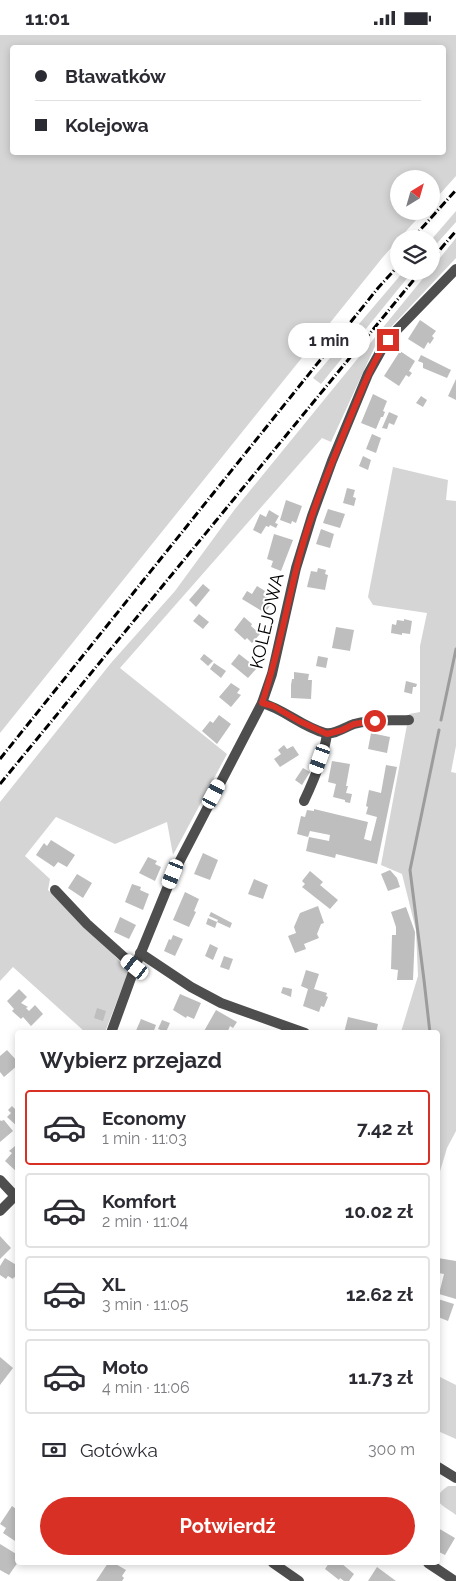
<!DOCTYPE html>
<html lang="pl">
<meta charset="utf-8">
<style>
body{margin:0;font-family:Raleway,sans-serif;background:#f2f2f3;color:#2b2b33;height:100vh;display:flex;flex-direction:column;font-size:19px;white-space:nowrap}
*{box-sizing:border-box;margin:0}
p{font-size:16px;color:#7c7c81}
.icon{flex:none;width:28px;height:28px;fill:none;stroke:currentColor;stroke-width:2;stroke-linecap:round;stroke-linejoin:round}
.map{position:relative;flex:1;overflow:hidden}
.drawer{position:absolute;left:15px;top:995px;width:425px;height:535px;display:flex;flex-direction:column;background:#fff;border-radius:5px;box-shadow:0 2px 8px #0003}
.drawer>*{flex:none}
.hud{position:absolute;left:10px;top:10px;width:436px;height:110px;border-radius:5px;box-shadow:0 2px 8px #0003;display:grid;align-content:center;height:110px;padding:0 25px;background:#fff}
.needle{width:32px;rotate:37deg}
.tools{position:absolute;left:390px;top:135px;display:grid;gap:10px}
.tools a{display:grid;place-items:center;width:50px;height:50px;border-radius:50%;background:#fff;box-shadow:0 2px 8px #0003;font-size:25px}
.end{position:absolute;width:22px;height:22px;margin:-11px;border:6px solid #d93025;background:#fff;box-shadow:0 0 0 2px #fff}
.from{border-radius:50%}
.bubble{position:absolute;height:35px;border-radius:18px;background:#fff;box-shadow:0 2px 8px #0003;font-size:16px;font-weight:700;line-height:35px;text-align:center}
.car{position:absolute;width:15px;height:30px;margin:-15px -8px;border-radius:6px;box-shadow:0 0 4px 1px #0007;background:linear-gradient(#fff 24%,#345 0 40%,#fff 0 76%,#345 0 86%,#fff 0)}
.hud b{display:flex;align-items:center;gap:18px;height:48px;font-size:19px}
.hud b+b{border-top:1px solid #e1e1e2}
.hud i{width:12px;height:12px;background:#2b2b33}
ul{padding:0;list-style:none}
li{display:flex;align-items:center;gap:15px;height:75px;margin:0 10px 8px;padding:0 15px;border:2px solid #e1e1e2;border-radius:5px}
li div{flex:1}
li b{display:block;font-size:19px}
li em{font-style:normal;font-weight:700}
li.on{border-color:#d93025}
li>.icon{width:45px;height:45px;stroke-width:1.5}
h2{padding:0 25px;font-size:22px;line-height:60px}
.pay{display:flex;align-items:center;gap:12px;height:55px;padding:0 25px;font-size:19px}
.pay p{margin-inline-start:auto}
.button{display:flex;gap:10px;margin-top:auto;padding:10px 25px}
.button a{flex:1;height:58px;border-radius:30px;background:#d93025;color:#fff;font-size:20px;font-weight:700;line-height:58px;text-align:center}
.status{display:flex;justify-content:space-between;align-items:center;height:35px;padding:0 25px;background:#fff;direction:ltr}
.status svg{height:14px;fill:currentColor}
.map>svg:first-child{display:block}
</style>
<div class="status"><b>11:01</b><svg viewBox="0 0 49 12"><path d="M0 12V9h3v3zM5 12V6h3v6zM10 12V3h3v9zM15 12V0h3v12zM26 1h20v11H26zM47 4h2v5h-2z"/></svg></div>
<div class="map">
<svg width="456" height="1546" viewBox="0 0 456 1546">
<rect width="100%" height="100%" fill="#fff"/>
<!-- green -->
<g fill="#d5d5d5" fill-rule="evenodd">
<path d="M0,0H456V141L431,169V144H399V176H424L383,222L0,698ZM12,12H444V118H12Z"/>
<polygon points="456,176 456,187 431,215 431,205"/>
<polygon points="456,203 456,223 377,307 331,407 322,403 120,633 227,719 173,820 167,787 115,809 56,782 25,821 50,844 48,855 129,935 105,997 85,997 13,932 0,946 0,767 111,628 175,556 235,474 429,236 431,236 431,234"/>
<polygon points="404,236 413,236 321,349 313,343"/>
<polygon points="393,432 448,445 446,465 456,466 456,711 451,737 456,738 456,1096 447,1113 438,1143 438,998 401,997 418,941 416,895 402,839 381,830 409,679 420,677 420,611 427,578 373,570 368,562"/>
<polygon points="438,1341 456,1350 456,1404 438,1396"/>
<path d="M448,1451H456V1480C445,1471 426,1466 448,1451Z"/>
</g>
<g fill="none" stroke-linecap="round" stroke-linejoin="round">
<!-- stream -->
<g stroke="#9c9c9c" stroke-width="3">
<polyline points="441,685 456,614"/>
<polyline points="430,998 424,945 410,835 439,695"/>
</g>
</g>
<!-- building -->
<g fill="#bebebe">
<polygon points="420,285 436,296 432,301 434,303 430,309 428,307 424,314 408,304"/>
<polygon points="400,316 415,326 409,336 412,338 409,342 406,340 399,351 384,341"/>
<polygon points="421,320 451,335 447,343 423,333 423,328 418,326"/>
<polygon points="456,344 456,365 448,361"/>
<polygon points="373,359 387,366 383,376 385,377 383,382 381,382 376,394 361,388"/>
<polygon points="421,361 427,365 423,372 416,368"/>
<polygon points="389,377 398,381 394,390 389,388 387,394 382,393"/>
<polygon points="372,399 381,403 376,418 366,414"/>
<polygon points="363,421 371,425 368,435 359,431"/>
<polygon points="347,453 355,455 353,462 356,463 354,471 343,468"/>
<polygon points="286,465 302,471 296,488 292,486 291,489 280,485"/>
<polygon points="328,474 345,479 340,493 323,488"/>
<polygon points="269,475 279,481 275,488 278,489 276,493 270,490 269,492 266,491 261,499 253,495 260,479 266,482"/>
<polygon points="321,494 334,499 330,513 316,509"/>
<polygon points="274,499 293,505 281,536 271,532 273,526 267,524"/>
<polygon points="318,533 326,535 325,539 328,540 325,555 307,552 311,536 317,537"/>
<polygon points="203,549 210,555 196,572 189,565"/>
<polygon points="257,551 265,556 263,560 273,566 265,578 242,564 247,556 252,559"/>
<polygon points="199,579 209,587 203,594 193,586"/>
<polygon points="244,582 252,589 251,591 260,599 252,608 247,603 245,605 234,595"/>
<polygon points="404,584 412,586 410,599 402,598 402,600 391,598 392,589 396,590 397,585 404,586"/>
<polygon points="336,592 354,595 350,616 332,613"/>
<polygon points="204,619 213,626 208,631 200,624"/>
<polygon points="239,619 257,633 248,643 231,629"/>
<polygon points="318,621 328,623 326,633 316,631"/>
<polygon points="214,628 226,636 221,643 210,634"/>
<polygon points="294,637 309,639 308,645 312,645 311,664 291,663 291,650 292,644 294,644"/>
<polygon points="406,646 417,649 416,652 413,652 412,659 404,657"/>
<polygon points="231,648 240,654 237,658 241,660 231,672 219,662"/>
<polygon points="219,680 231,689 217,709 202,696 210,686 213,688"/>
<polygon points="371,698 390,702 387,718 368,714"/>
<polygon points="284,710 287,714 293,711 299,720 280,732 274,724 281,719 278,715"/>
<polygon points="332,726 350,729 346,751 348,751 346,758 352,759 350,768 345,767 345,765 333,762 336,749 328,747"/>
<polygon points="386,730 397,732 377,829 336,819 335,823 306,816 309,802 329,806 330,800 310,796 308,802 297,799 301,781 305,782 307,775 314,776 314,774 368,787 364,804 371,806 377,782 366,779 368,772 366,771 369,755 381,758"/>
<polygon points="303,733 310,737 302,750 295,745"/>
<polygon points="51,805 75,820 67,832 58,827 54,832 36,820 44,808 47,811"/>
<polygon points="203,818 218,825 210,845 194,839"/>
<polygon points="148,822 157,826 155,829 161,832 155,846 139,838"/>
<polygon points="390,835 397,843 400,852 388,856 381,839"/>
<polygon points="310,836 323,847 320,850 338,865 330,874 302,852 305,849 302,846"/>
<polygon points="77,839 92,848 83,863 68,853"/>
<polygon points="254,844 268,850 263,864 248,859"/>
<polygon points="132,849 141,852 140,855 149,859 143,875 125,867"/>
<polygon points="185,857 199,864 194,876 196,877 189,892 173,885"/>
<polygon points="318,871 324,888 321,889 317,899 319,903 304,909 306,914 295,918 288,901 296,898 294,892 300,878"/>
<polygon points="406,872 415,897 413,945 397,945 398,935 391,934 392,900 396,900 396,892 391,877"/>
<polygon points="211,877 232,888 230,893 217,887 215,893 206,889 208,883 217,887 218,885 209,881"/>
<polygon points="120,882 136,890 129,904 114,897"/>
<polygon points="173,900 183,904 175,921 164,916 169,904 171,905"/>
<polygon points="210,909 218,913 213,925 205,921"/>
<polygon points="224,921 233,924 229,935 220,932"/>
<polygon points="306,935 319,939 314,954 327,958 326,961 328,962 324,972 321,971 319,977 303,971 308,954 301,951"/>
<polygon points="283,952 292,954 291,962 281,958"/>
<polygon points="19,954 27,962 21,968 28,972 26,973 29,976 35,970 43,979 31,991 23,982 21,984 12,976 14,974 7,966"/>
<polygon points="180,959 201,968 194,984 187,981 186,983 173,975"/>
<polygon points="97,973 106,976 103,986 94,983"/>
<polygon points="216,975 237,987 233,993 230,991 227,998 203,998"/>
<polygon points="348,982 378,989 376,998 344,998"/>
<polygon points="141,984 156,990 153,998 135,998"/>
<polygon points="162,985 170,988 166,997 158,994"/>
<polygon points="7,1015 18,1027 18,1030 4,1042 0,1037 0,1021"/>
<polygon points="12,1071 18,1077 18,1092 7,1082 11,1078 8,1075"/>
<polygon points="0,1085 1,1086 4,1085 13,1096 0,1107"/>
<polygon points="15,1111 18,1113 18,1138 5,1126 12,1118 9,1116"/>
<polygon points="0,1201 11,1213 0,1224"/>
<polygon points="5,1223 18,1231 18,1244 14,1242 13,1244 8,1241 6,1244 0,1240 0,1231"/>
<polygon points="438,1223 456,1226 456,1264 439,1259 444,1239 438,1238"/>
<polygon points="438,1264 454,1269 448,1286 438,1282"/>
<polygon points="0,1322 13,1333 0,1350"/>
<polygon points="12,1471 16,1474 18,1472 18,1508 3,1498 6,1493 0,1489"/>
<polygon points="438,1493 455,1503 445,1520 439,1517 438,1520"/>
<polygon points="0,1509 18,1520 18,1527 9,1540 0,1535"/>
<polygon points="108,1528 114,1528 126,1535 122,1541 124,1543 122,1546 96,1546"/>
<polygon points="329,1528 341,1528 354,1539 349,1546 344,1546 340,1543 339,1545 325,1534"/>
<polygon points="377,1532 396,1546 368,1546"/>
</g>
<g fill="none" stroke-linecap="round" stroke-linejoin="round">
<!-- street -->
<g stroke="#4e4e4e" stroke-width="10">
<path d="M262,668C284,674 302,692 325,698C335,700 345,692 354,689C372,684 391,686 409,685"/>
<path d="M304,766C314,745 324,721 327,699"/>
<polyline points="55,855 87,889 135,932"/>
<polyline points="140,918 191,952 221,968 305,998"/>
<polyline points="111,998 135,932 173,839 262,668 272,639 296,533 312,481 332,426 368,339 387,305 456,234"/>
<polyline points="0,1145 15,1161"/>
<polyline points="0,1176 18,1158"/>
<polyline points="438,1432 456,1443"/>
<polyline points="273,1528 299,1546"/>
<polyline points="428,1528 455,1546"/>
</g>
<!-- rail -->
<g stroke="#000" stroke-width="3" stroke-dasharray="8 2.5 1 2.5" stroke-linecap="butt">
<polyline points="412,204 456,155"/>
<polyline points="431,225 456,196"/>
<polyline points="0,724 378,253 399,230"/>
<polyline points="0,749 421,236"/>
</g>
</g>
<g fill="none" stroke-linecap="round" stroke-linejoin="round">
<!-- route -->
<path stroke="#d93025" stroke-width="6" d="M375,686L354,689L342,695L327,699L299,686L273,671L262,668C277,624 285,580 296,535C308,484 329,435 348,388C360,360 370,330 388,305"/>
</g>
<g text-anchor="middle" stroke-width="4" stroke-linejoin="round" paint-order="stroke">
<!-- street labels -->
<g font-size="18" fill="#000" stroke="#fff">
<text transform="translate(267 586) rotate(-77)" y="6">KOLEJOWA</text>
</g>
</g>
</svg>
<div class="tools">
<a><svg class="needle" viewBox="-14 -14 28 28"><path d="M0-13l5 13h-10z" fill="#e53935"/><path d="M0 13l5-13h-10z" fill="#7c7c81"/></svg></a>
<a><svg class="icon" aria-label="layers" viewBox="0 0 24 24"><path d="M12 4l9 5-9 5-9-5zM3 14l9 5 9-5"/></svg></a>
</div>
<i class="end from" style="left:375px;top:686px"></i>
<i class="end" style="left:388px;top:305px"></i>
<div class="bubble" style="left:288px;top:288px;width:82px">1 min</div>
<i class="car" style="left:320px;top:724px;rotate:200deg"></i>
<i class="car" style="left:214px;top:759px;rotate:28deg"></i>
<i class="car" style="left:173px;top:839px;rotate:202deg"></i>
<i class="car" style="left:135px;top:932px;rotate:308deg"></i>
<div class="hud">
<b><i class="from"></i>Bławatków</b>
<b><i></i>Kolejowa</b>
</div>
<section class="drawer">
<h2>Wybierz przejazd</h2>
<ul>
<li class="on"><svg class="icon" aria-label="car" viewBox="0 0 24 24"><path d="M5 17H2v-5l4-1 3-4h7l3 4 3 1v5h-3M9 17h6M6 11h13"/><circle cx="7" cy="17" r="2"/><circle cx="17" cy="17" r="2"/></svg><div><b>Economy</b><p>1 min · 11:03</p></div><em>7.42 zł</em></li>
<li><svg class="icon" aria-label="car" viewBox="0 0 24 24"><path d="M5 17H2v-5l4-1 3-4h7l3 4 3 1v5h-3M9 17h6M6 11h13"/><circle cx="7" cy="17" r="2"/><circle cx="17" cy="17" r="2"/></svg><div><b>Komfort</b><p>2 min · 11:04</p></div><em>10.02 zł</em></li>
<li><svg class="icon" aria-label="car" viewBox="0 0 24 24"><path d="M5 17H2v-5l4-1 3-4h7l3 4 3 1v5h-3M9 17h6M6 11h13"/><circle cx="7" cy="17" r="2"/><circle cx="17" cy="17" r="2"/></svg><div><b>XL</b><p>3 min · 11:05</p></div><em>12.62 zł</em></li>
<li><svg class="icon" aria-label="car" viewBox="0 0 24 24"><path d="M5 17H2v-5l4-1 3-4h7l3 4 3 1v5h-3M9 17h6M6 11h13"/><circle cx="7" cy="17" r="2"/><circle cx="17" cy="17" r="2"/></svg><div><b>Moto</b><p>4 min · 11:06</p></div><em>11.73 zł</em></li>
</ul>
<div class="pay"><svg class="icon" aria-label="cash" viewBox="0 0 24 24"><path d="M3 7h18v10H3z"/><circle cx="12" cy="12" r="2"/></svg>Gotówka<p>300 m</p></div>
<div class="button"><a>Potwierdź</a></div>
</section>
</div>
